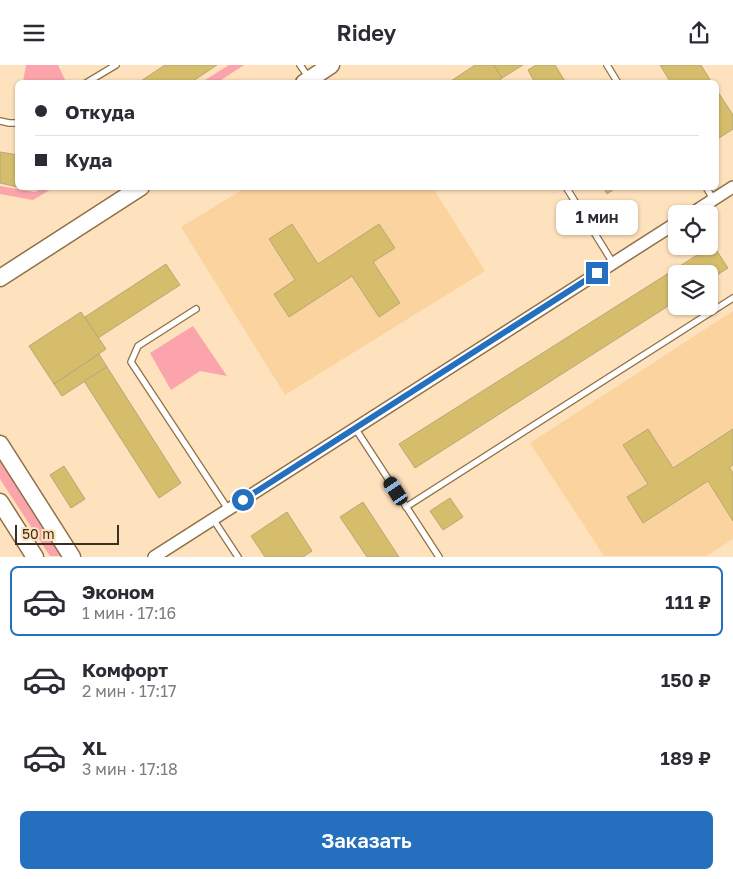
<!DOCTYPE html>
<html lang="ru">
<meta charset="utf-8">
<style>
body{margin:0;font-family:"Golos Text",sans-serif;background:#f2f2f3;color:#2b2b33;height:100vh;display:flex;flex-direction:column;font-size:19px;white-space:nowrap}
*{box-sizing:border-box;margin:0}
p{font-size:16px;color:#7c7c81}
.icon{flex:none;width:28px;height:28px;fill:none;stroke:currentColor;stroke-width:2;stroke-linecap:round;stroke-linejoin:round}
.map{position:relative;height:492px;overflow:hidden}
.drawer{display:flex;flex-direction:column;background:#fff;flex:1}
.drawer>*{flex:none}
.hud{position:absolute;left:15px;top:15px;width:704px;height:110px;border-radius:8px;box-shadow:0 1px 4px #0004;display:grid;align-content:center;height:110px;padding:0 20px;background:#fff}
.buttons{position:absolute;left:668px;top:140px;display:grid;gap:10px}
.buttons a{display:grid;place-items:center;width:50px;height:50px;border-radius:8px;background:#fff;box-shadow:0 1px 4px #0004;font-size:25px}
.scale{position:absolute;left:15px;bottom:12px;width:104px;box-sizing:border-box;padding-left:5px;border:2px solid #3c2f1d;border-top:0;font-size:14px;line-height:18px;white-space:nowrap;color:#3c2f1d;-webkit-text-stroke:4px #fee1bd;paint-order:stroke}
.end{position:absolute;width:22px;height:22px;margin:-11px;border:6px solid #256fbf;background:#fff;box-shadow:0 0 0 2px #fff}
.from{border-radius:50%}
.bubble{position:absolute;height:35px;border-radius:8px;background:#fff;box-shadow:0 1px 4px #0004;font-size:16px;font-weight:600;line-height:35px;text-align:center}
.car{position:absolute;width:15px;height:30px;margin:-15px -8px;border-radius:6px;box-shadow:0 0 4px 1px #0007;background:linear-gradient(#222 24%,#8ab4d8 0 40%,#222 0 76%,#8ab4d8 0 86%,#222 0)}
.hud b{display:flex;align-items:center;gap:18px;height:48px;font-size:19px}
.hud b+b{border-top:1px solid #e1e1e2}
.hud i{width:12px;height:12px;background:#2b2b33}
ul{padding:9px 0 0;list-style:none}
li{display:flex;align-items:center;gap:15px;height:70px;margin:0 10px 8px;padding:0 10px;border:2px solid transparent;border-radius:8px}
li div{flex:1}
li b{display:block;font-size:19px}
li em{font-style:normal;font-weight:600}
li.current{border-color:#256fbf}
li>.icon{width:45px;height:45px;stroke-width:1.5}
.action{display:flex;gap:10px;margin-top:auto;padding:10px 20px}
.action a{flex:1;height:58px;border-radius:8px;background:#256fbf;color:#fff;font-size:20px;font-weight:600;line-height:58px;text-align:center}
header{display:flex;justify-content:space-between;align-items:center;height:65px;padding:0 20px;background:#fff;font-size:22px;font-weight:600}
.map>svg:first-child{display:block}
</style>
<header><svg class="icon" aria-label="menu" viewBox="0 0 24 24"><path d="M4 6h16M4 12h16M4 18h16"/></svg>Ridey<svg class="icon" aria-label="share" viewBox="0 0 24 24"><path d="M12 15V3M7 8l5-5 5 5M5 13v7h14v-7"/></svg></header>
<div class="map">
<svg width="733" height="492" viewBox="0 0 733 492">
<rect width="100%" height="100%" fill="#fee1bd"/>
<!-- built -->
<g fill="#fbd39f">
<polygon points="245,123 433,123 485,206 285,330 181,162"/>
<polygon points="733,246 733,474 706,491 604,491 530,378"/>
</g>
<!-- green -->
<g fill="#fca4ac">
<polygon points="26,0 58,0 66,17 23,17"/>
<polygon points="229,0 244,0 218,17 202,17"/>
<polygon points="0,121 35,127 42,123 53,123 33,135 0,129"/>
<polygon points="193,261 227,311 200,306 171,325 150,288"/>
<polygon points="0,388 66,491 50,491 0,414"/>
</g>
<!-- building -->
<g fill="#d5bd6c" stroke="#b7a875">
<polygon points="165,0 217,0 190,18 138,18"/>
<polygon points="475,0 494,0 502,13 496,18 448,18"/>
<polygon points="494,0 523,0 502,13"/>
<polygon points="536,0 555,0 566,18 535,18 528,5"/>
<polygon points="660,0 701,0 712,18 671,18"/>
<polygon points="716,24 733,50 733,64 716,75"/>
<polygon points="0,87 18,90 18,122 0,118"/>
<polygon points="603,122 617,122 607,129"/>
<polygon points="292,159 318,199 379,159 395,183 373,197 400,238 379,252 352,211 289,252 274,229 295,215 269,174"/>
<polygon points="713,180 728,203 709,215 709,209 676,209 676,236 415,403 399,379"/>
<polygon points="166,199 180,220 98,273 85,252"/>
<polygon points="81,247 106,284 54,319 29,281"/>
<polygon points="99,289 107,302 62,331 54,319"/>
<polygon points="107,302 181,418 159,433 84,316"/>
<polygon points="648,364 673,403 733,364 733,400 729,402 733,408 733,456 708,416 643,458 627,432 648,419 623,380"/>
<polygon points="64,401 85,434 71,443 50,410"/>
<polygon points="450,433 463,452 443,465 430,446"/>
<polygon points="363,437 399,492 367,492 340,452"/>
<polygon points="287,447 312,486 303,492 265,492 251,471"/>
</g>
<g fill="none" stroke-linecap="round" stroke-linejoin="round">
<defs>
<g id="service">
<polyline points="300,0 309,13"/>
<polyline points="607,0 618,18"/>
<polyline points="86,18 116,0"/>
<polyline points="0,56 9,58 18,58"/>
<polyline points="566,122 613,198"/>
<polyline points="706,122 713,134"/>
<polyline points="196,244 138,281 131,297 228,444"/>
<polyline points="355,363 439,492"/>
<polyline points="406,442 733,233"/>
<polyline points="213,454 238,492"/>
</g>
<g id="minor">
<polyline points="691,149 733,122"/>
<polyline points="154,492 676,158"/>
</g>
<g id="secondary">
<polyline points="304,18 331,0"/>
<polyline points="0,213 141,122"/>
<polyline points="0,379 72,492"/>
<polyline points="0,437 35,492"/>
</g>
</defs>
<!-- service casing -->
<use href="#service" stroke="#907046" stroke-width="8"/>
<!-- minor casing -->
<use href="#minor" stroke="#907046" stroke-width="14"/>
<!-- secondary casing -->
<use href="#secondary" stroke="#907046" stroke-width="19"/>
<!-- service -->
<use href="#service" stroke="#fff" stroke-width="5.5"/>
<!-- minor -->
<use href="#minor" stroke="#fff" stroke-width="11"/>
<!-- secondary -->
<use href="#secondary" stroke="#fff" stroke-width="16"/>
</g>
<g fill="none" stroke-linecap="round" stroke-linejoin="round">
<!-- route -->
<polyline stroke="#256fbf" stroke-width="6" points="243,435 597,208"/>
</g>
</svg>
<div class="buttons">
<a><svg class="icon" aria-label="locate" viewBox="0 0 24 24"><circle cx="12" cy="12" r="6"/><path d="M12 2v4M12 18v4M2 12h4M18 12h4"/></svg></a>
<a><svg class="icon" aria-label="layers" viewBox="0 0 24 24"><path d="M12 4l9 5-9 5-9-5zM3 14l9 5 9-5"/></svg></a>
</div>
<div class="scale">50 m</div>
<i class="end from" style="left:243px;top:435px"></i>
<i class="end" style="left:597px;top:208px"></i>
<div class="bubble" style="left:556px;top:135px;width:82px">1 мин</div>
<i class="car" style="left:396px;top:426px;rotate:327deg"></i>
<div class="hud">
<b><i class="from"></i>Откуда</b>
<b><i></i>Куда</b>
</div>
</div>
<section class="drawer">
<ul>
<li class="current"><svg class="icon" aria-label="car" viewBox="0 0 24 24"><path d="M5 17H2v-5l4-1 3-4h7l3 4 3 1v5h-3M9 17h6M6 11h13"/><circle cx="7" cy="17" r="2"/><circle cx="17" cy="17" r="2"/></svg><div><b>Эконом</b><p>1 мин · 17:16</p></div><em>111 ₽</em></li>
<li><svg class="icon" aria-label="car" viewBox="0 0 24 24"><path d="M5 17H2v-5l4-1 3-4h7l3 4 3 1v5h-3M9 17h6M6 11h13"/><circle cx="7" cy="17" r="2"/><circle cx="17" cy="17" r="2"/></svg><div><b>Комфорт</b><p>2 мин · 17:17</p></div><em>150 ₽</em></li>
<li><svg class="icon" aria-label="car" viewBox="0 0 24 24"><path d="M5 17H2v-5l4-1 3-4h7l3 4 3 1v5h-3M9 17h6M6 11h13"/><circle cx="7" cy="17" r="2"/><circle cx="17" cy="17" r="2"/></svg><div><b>XL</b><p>3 мин · 17:18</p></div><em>189 ₽</em></li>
</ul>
<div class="action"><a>Заказать</a></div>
</section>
